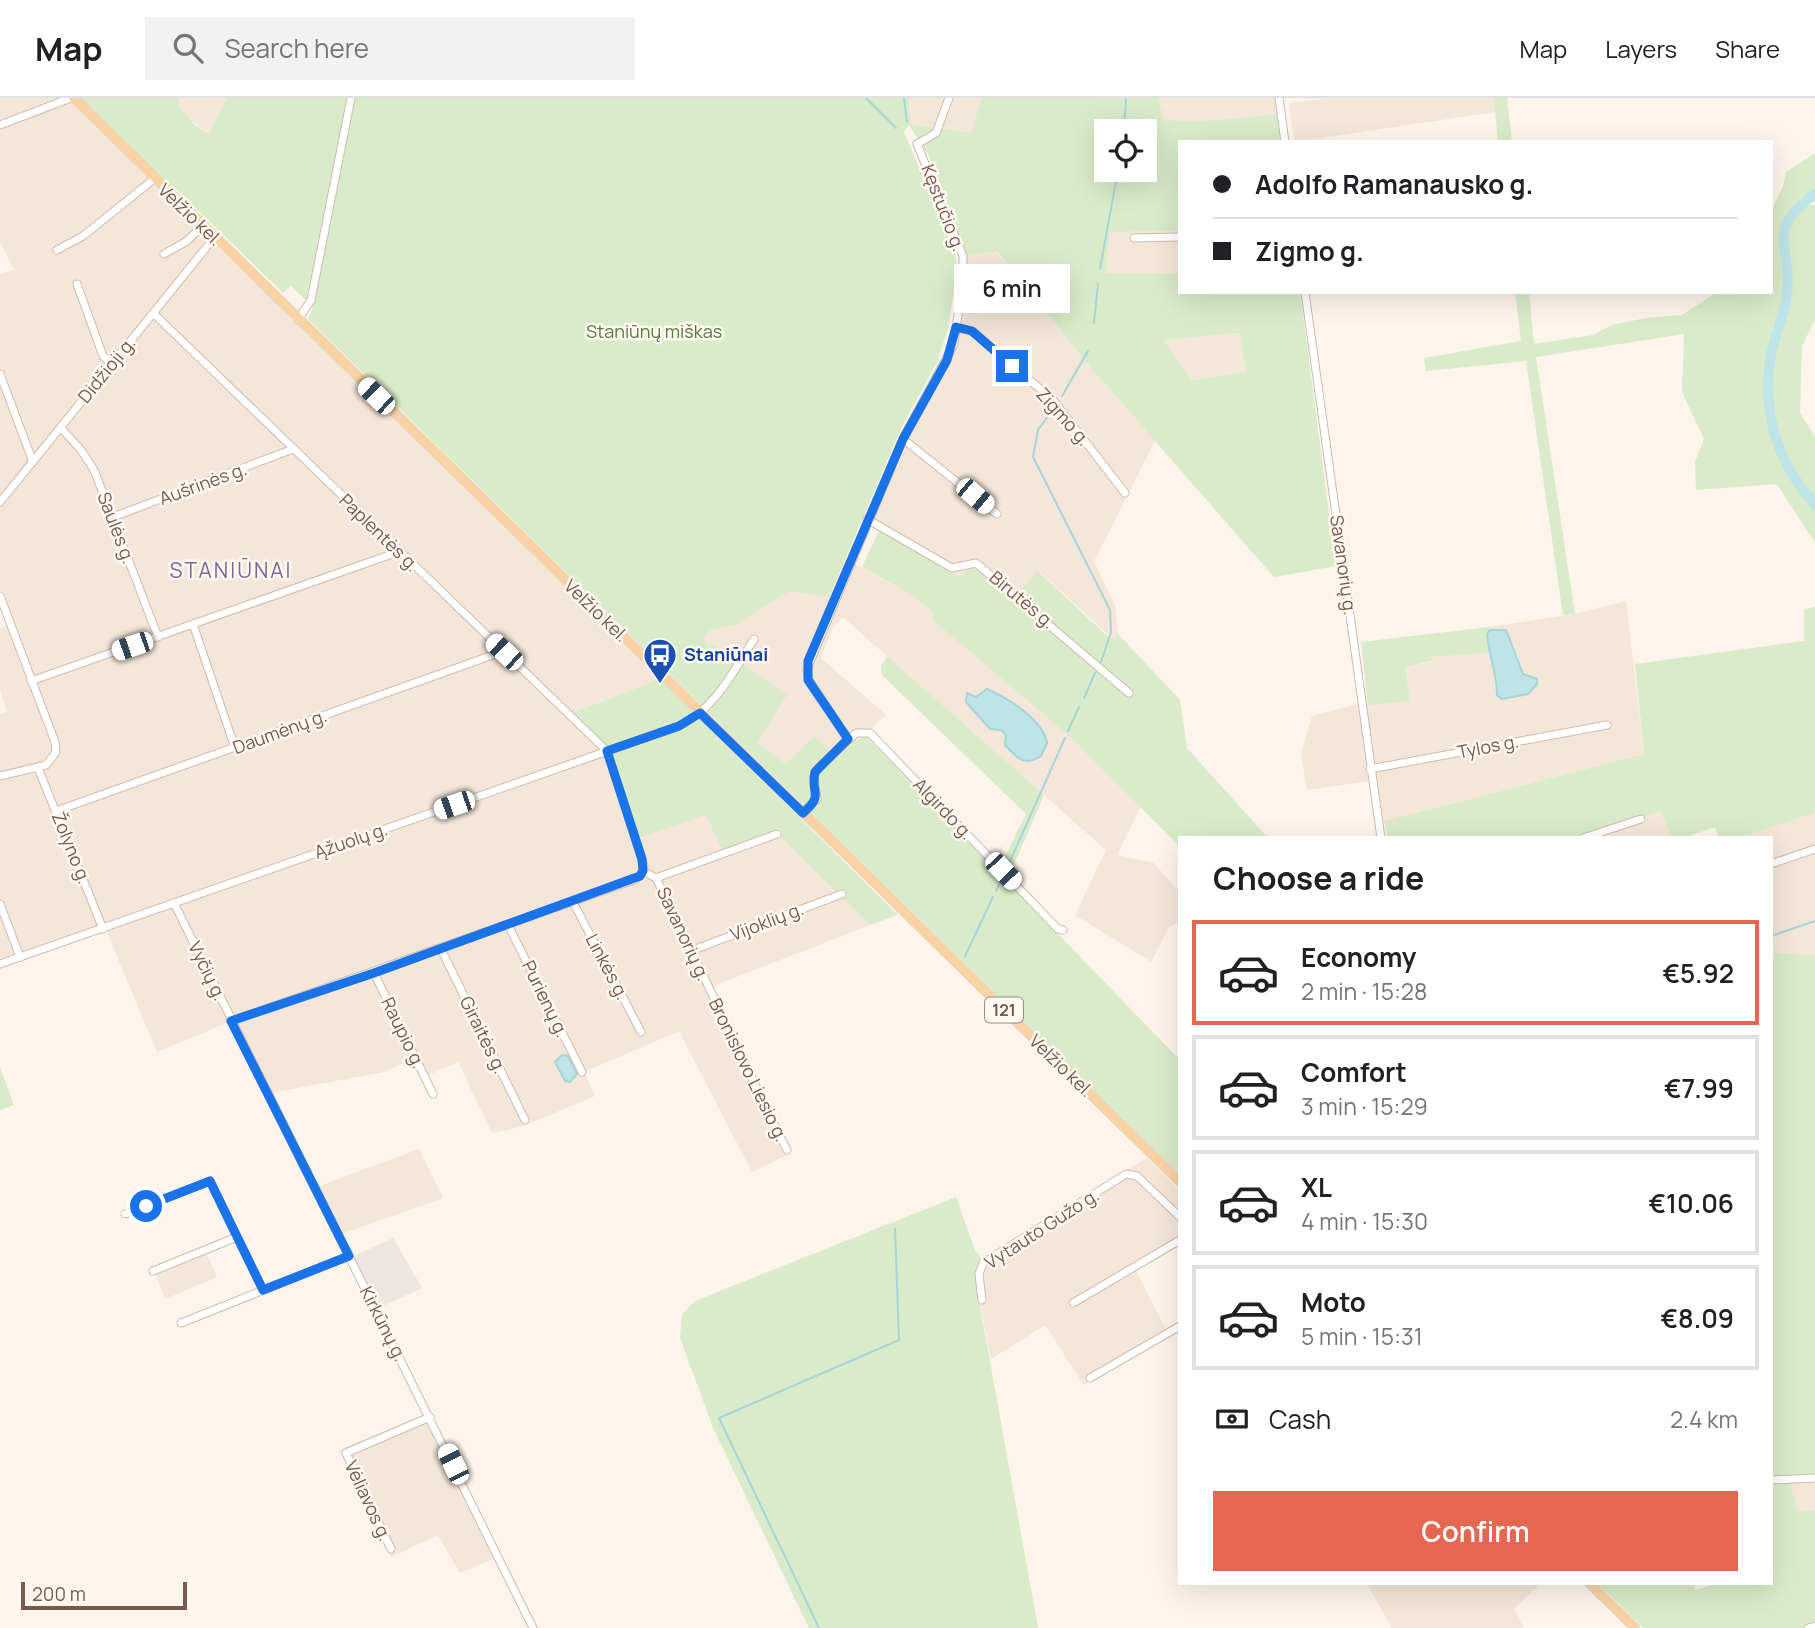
<!DOCTYPE html>
<meta charset="utf-8">
<style>
body{margin:0;font-family:Manrope,sans-serif;background:#f2f2f2;color:#202124;height:100vh;display:flex;flex-direction:column;font-size:26px;white-space:nowrap}
*{box-sizing:border-box;margin:0}
p{font-size:23px;color:#757577}
.icon{flex:none;width:38px;height:38px;fill:none;stroke:currentColor;stroke-width:2;stroke-linecap:round;stroke-linejoin:round}
.map{position:relative;flex:1;overflow:hidden}
.side{position:absolute;left:1178px;top:738px;width:595px;height:749px;display:flex;flex-direction:column;background:#fff;border-radius:0px;box-shadow:0 7px 28px #0002}
.side>*{flex:none}
.guide{position:absolute;left:1178px;top:42px;width:595px;height:154px;border-radius:0px;box-shadow:0 7px 28px #0002;display:grid;align-content:center;height:154px;padding:0 35px;background:#fff}
.controls{position:absolute;left:1094px;top:21px;display:grid;gap:14px}
.controls a{display:grid;place-items:center;width:63px;height:63px;border-radius:0px;background:#fff;box-shadow:0 7px 28px #0002;font-size:35px}
.scale{position:absolute;left:21px;bottom:18px;width:166px;box-sizing:border-box;padding-left:7px;border:4px solid #78594d;border-top:0;font-size:19px;line-height:24px;white-space:nowrap;color:#78594d;-webkit-text-stroke:5px #fff9f2;paint-order:stroke}
.end{position:absolute;width:32px;height:32px;margin:-16px;border:9px solid #1a73e8;background:#fff;box-shadow:0 0 0 4px #fff}
.from{border-radius:50%}
.bubble{position:absolute;height:49px;border-radius:0px;background:#fff;box-shadow:0 7px 28px #0002;font-size:23px;font-weight:600;line-height:49px;text-align:center}
.car{position:absolute;width:21px;height:42px;margin:-21px -10px;border-radius:9px;box-shadow:0 0 5px 2px #0007;background:linear-gradient(#fff 24%,#345 0 40%,#fff 0 76%,#345 0 86%,#fff 0)}
.guide b{display:flex;align-items:center;gap:24px;height:66px;font-size:26px}
.guide b+b{border-top:2px solid #e0e0e0}
.guide i{width:18px;height:18px;background:#202124}
ul{padding:0;list-style:none}
li{display:flex;align-items:center;gap:21px;height:105px;margin:0 14px 10px;padding:0 21px;border:4px solid #e0e0e0;border-radius:0px}
li div{flex:1}
li b{display:block;font-size:26px}
li em{font-style:normal;font-weight:600}
li.selected{border-color:#e56752}
li>.icon{width:63px;height:63px;stroke-width:1.5}
h2{padding:0 35px;font-size:32px;line-height:84px}
.pay{display:flex;align-items:center;gap:18px;height:77px;padding:0 35px;font-size:26px}
.pay p{margin-inline-start:auto}
.primary-button{display:flex;gap:14px;margin-top:auto;padding:14px 35px}
.primary-button a{flex:1;height:80px;border-radius:0px;background:#e56752;color:#fff;font-size:28px;font-weight:600;line-height:80px;text-align:center}
header{display:flex;align-items:center;gap:42px;box-sizing:border-box;height:98px;padding:0 35px;background:#fff;border-bottom:2px solid #e0e0e0}
header strong{font-size:33px}
nav{display:flex;gap:38px;margin-inline-start:auto;font-size:24px}
.search{width:490px;height:63px;background:#f2f2f2;display:flex;align-items:center;gap:18px;box-sizing:border-box;padding:0 24px;border-radius:0px;color:#757577;font-size:26px}
.map>svg:first-child{display:block}
</style>
<header>
<strong>Map</strong>
<div class="search"><svg class="icon" aria-label="search" viewBox="0 0 24 24"><circle cx="10" cy="10" r="6"/><path d="M15 15l6 6"/></svg>Search here</div>
<nav><a>Map</a><a>Layers</a><a>Share</a></nav>
</header>
<div class="map">
<svg width="1815" height="1530" viewBox="0 0 1815 1530">
<rect width="100%" height="100%" fill="#fdf4eb"/>
<!-- residential -->
<g fill="#f4e6d9">
<polygon points="0,0 69,0 660,581 572,615 706,717 723,752 775,733 870,827 711,889 723,920 791,1055 752,1074 679,933 584,974 595,998 523,1028 492,1035 458,964 422,980 411,961 384,974 270,995 231,923 157,954 106,832 0,868 0,616 7,613 0,592 0,530 8,527 0,504 0,176 14,172 0,143"/>
<polygon points="180,0 226,0 209,36 181,14 178,8"/>
<polygon points="908,0 982,0 972,35 909,26"/>
<polygon points="1159,0 1275,0 1278,16 1194,24 1161,21"/>
<polygon points="1330,0 1494,0 1495,14 1294,44 1289,5"/>
<polygon points="1179,133 1179,176 1106,176 1110,134"/>
<polygon points="996,153 1086,264 1155,343 1094,463 1115,507 1118,536 1114,542 1039,473 1013,501 973,468 960,479 871,425 913,332 953,257 967,177 967,157"/>
<polygon points="1241,235 1246,274 1192,282 1162,242"/>
<polygon points="846,461 908,495 936,517 933,521 1069,638 1141,708 1117,757 1154,765 1179,794 1179,824 1169,829 1151,864 1075,817 1106,752 843,519 832,531 821,560 886,617 836,660 786,666 758,645 787,597 717,548 706,546 704,538 709,533 735,527 790,493 829,499"/>
<polygon points="1626,503 1644,656 1384,723 1376,682 1307,692 1301,655 1312,618 1358,606 1410,602 1404,569 1432,564 1432,559 1489,555 1490,529 1575,516"/>
<polygon points="1661,713 1672,740 1579,740"/>
<polygon points="1815,715 1815,857 1774,855 1771,883 1771,740 1738,740"/>
<polygon points="419,1051 443,1100 341,1136 317,1089"/>
<polygon points="1147,1060 1179,1092 1179,1145 1136,1173 1169,1237 1084,1287 1045,1227 991,1261 975,1180 982,1160"/>
<polygon points="204,1150 217,1179 165,1201 153,1170"/>
<polygon points="425,1316 495,1460 460,1475 438,1437 391,1459 339,1352"/>
<polygon points="1815,1376 1815,1412 1797,1413 1789,1378"/>
<polygon points="1367,1486 1540,1486 1514,1511 1524,1530 1392,1530"/>
</g>
<!-- industrial -->
<polygon fill="#ece5e0" points="393,1140 422,1190 376,1211 350,1160"/>
<!-- green -->
<g fill="#d9ebc8" fill-rule="evenodd">
<path d="M74,0H180L178,8L195,27L209,36L226,0H908L910,26L971,35L982,0H1159L1162,21L1194,24L1278,16L1281,44H1180L1179,133L1110,134L1106,175L1179,176L1180,194H1300L1336,468L1274,479L1086,264L997,153L967,157L929,58L909,27L904,34L955,155L957,171L948,231L937,264L902,328L829,499L790,493L735,527L709,533L704,539L706,546L717,548L787,597L758,645L786,666L814,638L836,660L853,644L866,638L1179,961V1076L308,221L313,209L291,188L283,195L176,91L159,86ZM1106,33H1144V72H1106ZM1240,235L1246,274L1192,282L1163,242Z"/>
<polygon points="1494,0 1507,0 1512,44 1498,44"/>
<polygon points="1815,55 1815,90 1798,108 1815,107 1815,221 1802,248 1800,315 1815,339 1815,445 1777,386 1696,392 1695,364 1704,341 1682,294 1684,236 1536,259 1575,516 1563,517 1526,263 1426,273 1424,260 1521,243 1515,194 1529,194 1534,246 1593,237 1612,227 1646,220 1682,217 1717,194 1771,194 1771,113 1783,88 1786,74"/>
<polygon points="880,430 960,479 973,468 1012,501 1038,473 1106,537 1114,542 1118,536 1180,602 1187,650 1268,740 1180,740 1179,748 1069,638 932,521 935,516 908,495 862,469"/>
<polygon points="1815,509 1815,715 1738,740 1719,740 1715,729 1683,740 1672,740 1661,713 1579,740 1387,740 1384,723 1644,656 1635,566 1804,543 1804,511"/>
<polygon points="1490,529 1490,555 1432,559 1432,563 1405,569 1410,603 1368,607 1361,544"/>
<polygon points="887,558 1044,697 1010,776 1001,767 1026,716 882,577 881,568"/>
<polygon points="660,581 898,817 870,827 775,733 722,752 706,717 639,740 608,649 572,615"/>
<polygon points="1774,855 1815,857 1815,1376 1789,1379 1797,1413 1815,1412 1815,1530 1643,1530 1598,1486 1693,1486 1695,1492 1716,1486 1771,1486 1771,883"/>
<polygon points="0,969 14,1007 0,1012"/>
<polygon points="956,1099 975,1152 982,1160 975,1180 1038,1530 809,1530 714,1332 680,1240 682,1216 695,1203"/>
</g>
<!-- water -->
<g fill="#bee4e7" stroke="#a5d5d9" stroke-width="2">
<path d="M1490,532H1506L1523,576L1537,581V586L1528,596L1502,601L1497,597C1497,575 1489,558 1487,536Z"/>
<path d="M987,591C1007,600 1043,621 1047,645L1041,658C1024,669 1017,660 1005,647L1006,637L1001,632L990,631L966,604L967,595L976,599Z"/>
<polygon points="562,957 568,958 577,976 570,984 565,983 555,964"/>
</g>
<g fill="none" stroke-linecap="round" stroke-linejoin="round">
<!-- stream -->
<g stroke="#a5d5d9" stroke-width="2">
<polyline points="866,0 896,30"/>
<polyline points="904,0 907,24"/>
<polyline points="1124,33 1126,0"/>
<polyline points="1100,171 1118,72"/>
<polyline points="1094,225 1098,186"/>
<polyline points="1062,298 1088,253"/>
<polyline points="1054,310 1038,332 1033,359 1110,512 1111,534 1101,564"/>
<polyline points="1084,600 1095,575"/>
<polyline points="1068,633 1079,609"/>
<polyline points="1007,770 1065,640"/>
<polyline points="996,793 1003,778"/>
<polyline points="1771,838 1815,823"/>
<polyline points="965,858 993,799"/>
<polyline points="819,1530 719,1320 899,1242 895,1131"/>
</g>
<!-- river -->
<path stroke="#bee4e7" stroke-width="10" d="M1815,96C1763,133 1793,146 1787,196C1785,218 1773,240 1770,263C1762,317 1779,367 1815,407"/>
<defs>
<g id="minor">
<polyline points="1279,0 1285,44"/>
<polyline points="0,27 71,0"/>
<polyline points="1134,140 1180,139"/>
<polyline points="57,152 83,138 154,81"/>
<polyline points="164,156 187,143 202,128"/>
<polyline points="77,186 103,258 111,266"/>
<polyline points="1305,194 1381,740"/>
<polyline points="153,215 607,653 644,768 640,778 634,782 231,923"/>
<polyline points="298,222 311,202 351,0"/>
<polyline points="956,229 972,233 1053,302 1125,395"/>
<polyline points="0,276 33,364"/>
<polyline points="61,330 81,352 94,372 158,539"/>
<polyline points="903,341 997,416"/>
<polyline points="0,404 214,140"/>
<polyline points="113,419 293,351"/>
<polyline points="867,421 952,470 976,465 1129,595"/>
<polyline points="0,498 55,644 56,654 46,667 0,678"/>
<polyline points="193,526 235,650"/>
<polyline points="31,583 398,454"/>
<polyline points="848,641 809,582 807,571 903,341 954,246 963,181 963,158 917,46 936,35 949,0"/>
<polyline points="38,670 103,831"/>
<polyline points="1370,671 1607,627"/>
<polyline points="56,713 504,553"/>
<polyline points="802,715 817,701 814,678 817,671 856,635 870,635 1058,831 1063,832"/>
<polyline points="1583,740 1641,721"/>
<polyline points="1771,766 1815,751"/>
<polyline points="643,773 656,780 777,736"/>
<path d="M656,780C701,870 742,962 787,1052"/>
<polyline points="573,804 641,934"/>
<polyline points="174,805 533,1530"/>
<polyline points="0,806 20,859"/>
<polyline points="508,827 582,974"/>
<polyline points="441,851 525,1022"/>
<polyline points="693,852 842,796"/>
<path d="M0,866L679,628C715,611 733,574 754,541"/>
<polyline points="374,875 433,996"/>
<polyline points="125,1116 210,1083 237,1139"/>
<polyline points="153,1173 237,1139 263,1192"/>
<polyline points="982,1202 979,1176 983,1165 1126,1076 1137,1078 1180,1119"/>
<polyline points="1073,1205 1180,1142"/>
<polyline points="181,1225 349,1158"/>
<polyline points="1090,1280 1180,1228"/>
<polyline points="1771,1382 1815,1380"/>
<polyline points="391,1451 346,1355 430,1319"/>
<polyline points="1808,1530 1815,1528"/>
</g>
<g id="major">
<polyline points="74,0 1180,1084"/>
<polyline points="1590,1486 1635,1530"/>
</g>
</defs>
<!-- minor casing -->
<use href="#minor" stroke="#cfbbaf" stroke-width="9"/>
<!-- major casing -->
<use href="#major" stroke="#d9d1cd" stroke-width="10"/>
<!-- minor -->
<use href="#minor" stroke="#fff" stroke-width="7"/>
<!-- major -->
<use href="#major" stroke="#fad3a5" stroke-width="9"/>
</g>
<g fill="none" stroke-linecap="round" stroke-linejoin="round">
<!-- route -->
<path stroke="#1a73e8" stroke-width="9" d="M146,1108L210,1083L263,1192L349,1158L231,923L374,875L640,778L643,773L642,761L607,653L679,628L700,615L803,715C825,696 810,696 815,674L848,641L808,582V563L903,341L947,262L956,229L972,233L1012,268"/>
</g>
<!-- icons -->
<defs>
<symbol id="bus-pin" viewBox="-11 -11 22 30"><path d="M0 17L-7.5 6A9.5 9.5 0 1 1 7.5 6Z" fill="#1a4fb4" stroke="#fff9f2"/><path d="M-5-6H5V4H4V6H2V4H-2V6H-4V4H-5ZM-3.5-4V0h7V-4ZM-3.5 1.2v1.5H-2V1.2ZM2 1.2v1.5H3.5V1.2Z" fill="#fff"/></symbol>
</defs>
<g fill-rule="evenodd">
<use href="#bus-pin" x="641" y="538" width="38" height="52"/>
</g>
<g text-anchor="middle" stroke-width="5" stroke-linejoin="round" paint-order="stroke">
<!-- shield labels -->
<rect fill="#fff9f2" stroke="#a0897e" stroke-width="2" x="985" y="899.5" width="38" height="25" rx="5"/>
<g font-size="16" font-weight="bold" fill="#78594d">
<text x="1004" y="918">121</text>
</g>
<!-- street labels -->
<g font-size="18" fill="#78594d" stroke="#fff9f2">
<text transform="translate(943 110) rotate(69)" y="6">Kęstučio g.</text>
<text transform="translate(190 117) rotate(44)" y="6">Velžio kel.</text>
<text transform="translate(107 272) rotate(-51)" y="6">Didžioji g.</text>
<text transform="translate(1063 319) rotate(48)" y="6">Zigmo g.</text>
<text transform="translate(203 386) rotate(-20)" y="6">Aušrinės g.</text>
<text transform="translate(116 430) rotate(69)" y="6">Saulės g.</text>
<text transform="translate(379 435) rotate(44)" y="6">Paplentės g.</text>
<text transform="translate(1343 467) rotate(82)" y="6">Savanorių g.</text>
<text transform="translate(1022 502) rotate(40)" y="6">Birutės g.</text>
<text transform="translate(596 513) rotate(44)" y="6">Velžio kel.</text>
<text transform="translate(280 634) rotate(-20)" y="6">Daumėnų g.</text>
<text transform="translate(1488 649) rotate(-11)" y="6">Tylos g.</text>
<text transform="translate(943 711) rotate(46)" y="6">Algirdo g.</text>
<text transform="translate(351 743) rotate(-19)" y="6">Ąžuolų g.</text>
<text transform="translate(71 750) rotate(68)" y="6">Žolyno g.</text>
<text transform="translate(767 824) rotate(-21)" y="6">Vijoklių g.</text>
<text transform="translate(683 836) rotate(65)" y="6">Savanorių g.</text>
<text transform="translate(607 869) rotate(62)" y="6">Linkės g.</text>
<text transform="translate(207 873) rotate(64)" y="6">Vyčių g.</text>
<text transform="translate(545 901) rotate(64)" y="6">Purienų g.</text>
<text transform="translate(403 935) rotate(64)" y="6">Raupio g.</text>
<text transform="translate(483 937) rotate(64)" y="6">Giraitės g.</text>
<text transform="translate(1061 968) rotate(44)" y="6">Velžio kel.</text>
<text transform="translate(748 972) rotate(64)" y="6">Bronislovo Liesio g.</text>
<text transform="translate(1042 1131) rotate(-33)" y="6">Vytauto Gužo g.</text>
<text transform="translate(383 1226) rotate(63)" y="6">Kirkūnų g.</text>
<text transform="translate(368 1403) rotate(65)" y="6">Vėliavos g.</text>
</g>
<!-- park labels -->
<g font-size="18" fill="#567841" stroke="#fff9f2">
<text x="654" y="240">Staniūnų miškas</text>
</g>
<!-- transit labels -->
<g font-size="18" font-weight="bold" fill="#164399" stroke="#fff9f2" text-anchor="start">
<text x="684" y="563">Staniūnai</text>
</g>
<!-- quarter labels -->
<g font-size="21" letter-spacing="2" fill="#806694" stroke="#fff9f2">
<text x="231" y="480">STANIŪNAI</text>
</g>
</g>
</svg>
<div class="controls">
<a><svg class="icon" aria-label="locate" viewBox="0 0 24 24"><circle cx="12" cy="12" r="6"/><path d="M12 2v4M12 18v4M2 12h4M18 12h4"/></svg></a>
</div>
<div class="scale">200 m</div>
<i class="end from" style="left:146px;top:1108px"></i>
<i class="end" style="left:1012px;top:268px"></i>
<div class="bubble" style="left:954px;top:166px;width:116px">6 min</div>
<i class="car" style="left:376px;top:298px;rotate:314deg"></i>
<i class="car" style="left:975px;top:398px;rotate:130deg"></i>
<i class="car" style="left:132px;top:548px;rotate:251deg"></i>
<i class="car" style="left:504px;top:554px;rotate:313deg"></i>
<i class="car" style="left:454px;top:707px;rotate:251deg"></i>
<i class="car" style="left:1003px;top:773px;rotate:136deg"></i>
<i class="car" style="left:453px;top:1366px;rotate:334deg"></i>
<div class="guide">
<b><i class="from"></i>Adolfo Ramanausko g.</b>
<b><i></i>Zigmo g.</b>
</div>
<section class="side">
<h2>Choose a ride</h2>
<ul>
<li class="selected"><svg class="icon" aria-label="car" viewBox="0 0 24 24"><path d="M5 17H2v-5l4-1 3-4h7l3 4 3 1v5h-3M9 17h6M6 11h13"/><circle cx="7" cy="17" r="2"/><circle cx="17" cy="17" r="2"/></svg><div><b>Economy</b><p>2 min · 15:28</p></div><em>€5.92</em></li>
<li><svg class="icon" aria-label="car" viewBox="0 0 24 24"><path d="M5 17H2v-5l4-1 3-4h7l3 4 3 1v5h-3M9 17h6M6 11h13"/><circle cx="7" cy="17" r="2"/><circle cx="17" cy="17" r="2"/></svg><div><b>Comfort</b><p>3 min · 15:29</p></div><em>€7.99</em></li>
<li><svg class="icon" aria-label="car" viewBox="0 0 24 24"><path d="M5 17H2v-5l4-1 3-4h7l3 4 3 1v5h-3M9 17h6M6 11h13"/><circle cx="7" cy="17" r="2"/><circle cx="17" cy="17" r="2"/></svg><div><b>XL</b><p>4 min · 15:30</p></div><em>€10.06</em></li>
<li><svg class="icon" aria-label="car" viewBox="0 0 24 24"><path d="M5 17H2v-5l4-1 3-4h7l3 4 3 1v5h-3M9 17h6M6 11h13"/><circle cx="7" cy="17" r="2"/><circle cx="17" cy="17" r="2"/></svg><div><b>Moto</b><p>5 min · 15:31</p></div><em>€8.09</em></li>
</ul>
<div class="pay"><svg class="icon" aria-label="cash" viewBox="0 0 24 24"><path d="M3 7h18v10H3z"/><circle cx="12" cy="12" r="2"/></svg>Cash<p>2.4 km</p></div>
<div class="primary-button"><a>Confirm</a></div>
</section>
</div>
